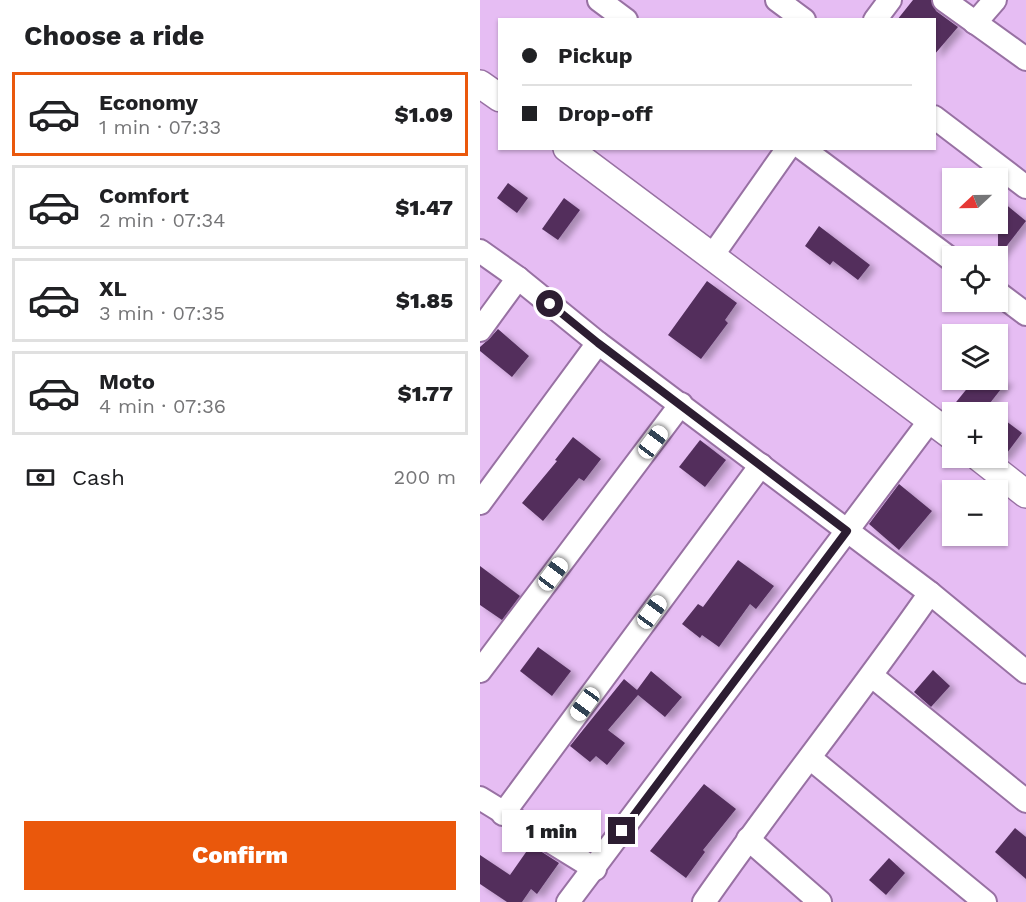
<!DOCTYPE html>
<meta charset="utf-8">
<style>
body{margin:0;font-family:"Work Sans",sans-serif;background:#f6f6f6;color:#202124;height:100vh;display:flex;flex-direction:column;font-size:22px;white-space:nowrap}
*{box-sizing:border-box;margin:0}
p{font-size:20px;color:#757577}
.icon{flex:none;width:33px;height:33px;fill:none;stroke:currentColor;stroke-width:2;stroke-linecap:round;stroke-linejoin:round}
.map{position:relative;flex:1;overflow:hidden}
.side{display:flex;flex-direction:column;background:#fff;width:480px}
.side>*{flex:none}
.hud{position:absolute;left:18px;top:18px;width:438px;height:132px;border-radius:0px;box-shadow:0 2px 4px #0004;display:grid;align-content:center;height:132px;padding:0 24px;background:#fff}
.needle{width:39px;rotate:248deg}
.controls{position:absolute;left:462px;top:168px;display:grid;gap:12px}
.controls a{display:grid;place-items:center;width:66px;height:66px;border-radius:0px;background:#fff;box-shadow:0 2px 4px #0004;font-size:30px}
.end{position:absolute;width:27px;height:27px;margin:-14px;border:8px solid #2c1d31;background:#fff;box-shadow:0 0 0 3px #fff}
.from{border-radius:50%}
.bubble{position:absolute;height:42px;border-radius:0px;background:#fff;box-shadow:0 2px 4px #0004;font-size:20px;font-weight:800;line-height:42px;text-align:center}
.car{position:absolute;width:18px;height:36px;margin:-18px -9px;border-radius:8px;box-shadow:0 0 4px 2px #0007;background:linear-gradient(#fff 24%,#345 0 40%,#fff 0 76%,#345 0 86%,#fff 0)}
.hud b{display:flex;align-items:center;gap:21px;height:57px;font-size:22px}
.hud b+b{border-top:2px solid #e0e0e0}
.hud i{width:15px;height:15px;background:#202124}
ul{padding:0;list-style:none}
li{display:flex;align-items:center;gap:18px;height:84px;margin:0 12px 9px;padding:0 12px;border:3px solid #e0e0e0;border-radius:0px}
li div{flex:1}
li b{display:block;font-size:22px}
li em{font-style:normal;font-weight:800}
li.selected{border-color:#ea580c}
li>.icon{width:54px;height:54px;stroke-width:1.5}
h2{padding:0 24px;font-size:27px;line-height:72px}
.pay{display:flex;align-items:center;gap:15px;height:66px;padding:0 24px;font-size:22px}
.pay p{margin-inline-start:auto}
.action{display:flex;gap:12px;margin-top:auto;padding:12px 24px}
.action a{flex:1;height:69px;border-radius:0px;background:#ea580c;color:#fff;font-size:24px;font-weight:800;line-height:69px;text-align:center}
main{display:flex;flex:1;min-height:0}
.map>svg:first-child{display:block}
</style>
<main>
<section class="side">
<h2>Choose a ride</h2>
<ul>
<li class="selected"><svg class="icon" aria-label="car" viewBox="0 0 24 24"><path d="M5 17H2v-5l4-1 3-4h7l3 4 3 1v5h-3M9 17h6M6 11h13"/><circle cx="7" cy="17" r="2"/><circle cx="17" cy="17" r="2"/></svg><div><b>Economy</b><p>1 min · 07:33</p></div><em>$1.09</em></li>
<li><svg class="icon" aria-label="car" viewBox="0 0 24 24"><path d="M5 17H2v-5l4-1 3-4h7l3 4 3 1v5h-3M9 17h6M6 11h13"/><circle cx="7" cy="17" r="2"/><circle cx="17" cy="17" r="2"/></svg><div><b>Comfort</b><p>2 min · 07:34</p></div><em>$1.47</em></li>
<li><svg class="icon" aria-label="car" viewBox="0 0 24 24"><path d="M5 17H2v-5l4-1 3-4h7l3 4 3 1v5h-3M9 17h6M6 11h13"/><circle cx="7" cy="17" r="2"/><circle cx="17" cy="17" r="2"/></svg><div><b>XL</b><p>3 min · 07:35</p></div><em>$1.85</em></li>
<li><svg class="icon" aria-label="car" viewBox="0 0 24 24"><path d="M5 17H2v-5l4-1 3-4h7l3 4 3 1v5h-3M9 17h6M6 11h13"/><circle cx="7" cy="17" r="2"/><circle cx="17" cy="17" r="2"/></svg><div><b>Moto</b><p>4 min · 07:36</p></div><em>$1.77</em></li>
</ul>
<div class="pay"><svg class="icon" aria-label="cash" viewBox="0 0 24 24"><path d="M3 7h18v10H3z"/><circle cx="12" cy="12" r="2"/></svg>Cash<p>200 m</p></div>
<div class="action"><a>Confirm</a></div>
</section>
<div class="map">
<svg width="546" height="902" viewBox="0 0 546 902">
<defs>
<filter id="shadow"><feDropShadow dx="6" dy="4" stdDeviation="3" flood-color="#0004"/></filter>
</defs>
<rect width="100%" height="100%" fill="#e6bdf3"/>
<!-- building -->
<g fill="#522f5c" filter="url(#shadow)">
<polygon points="433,0 451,0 456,11 478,27 454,55 454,20 417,20"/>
<polygon points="28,183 48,198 37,213 17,198"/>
<polygon points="84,198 100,210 78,240 62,229"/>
<polygon points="518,198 546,221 518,257"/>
<polygon points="339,226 390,265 378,280 353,261 350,265 325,246"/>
<polygon points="227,281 257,303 245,320 248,323 221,359 188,335"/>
<polygon points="18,329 49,356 32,377 0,351 0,347 10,338"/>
<polygon points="494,380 528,380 503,412 468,412"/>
<polygon points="518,415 542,433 524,457 518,452"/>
<polygon points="93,437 121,459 104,481 99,478 63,521 42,503 77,461 75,460"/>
<polygon points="220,440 246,460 225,487 199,467"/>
<polygon points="419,484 452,511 419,550 389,524"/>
<polygon points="258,560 294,586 276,609 270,604 239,647 222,635 220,638 202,624 218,604 223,607"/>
<polygon points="0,566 40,596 22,620 0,605"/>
<polygon points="58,647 91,671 72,696 40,671"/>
<polygon points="453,670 470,686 451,707 434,692"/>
<polygon points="171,671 202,697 185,717 158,695 128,730 145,743 127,765 116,756 110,762 90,746 144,679 157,690"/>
<polygon points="224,784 256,809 223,850 225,852 206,878 170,851"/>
<polygon points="535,828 546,837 546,879 515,852"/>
<polygon points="51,845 79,863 57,894 51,889 42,902 27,902 0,884 0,855 30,875"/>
<polygon points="409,858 425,873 406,895 389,880"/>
</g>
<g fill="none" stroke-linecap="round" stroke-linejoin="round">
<defs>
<g id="minor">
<polyline points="119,0 146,20"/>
<polyline points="297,0 324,20"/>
<polyline points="464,0 546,59"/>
<polyline points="395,20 410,0"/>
<polyline points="495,23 515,0"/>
<polyline points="454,117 546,187"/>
<polyline points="322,148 472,260"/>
<polyline points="0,251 38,278 118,343 450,593 546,672"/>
<polyline points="232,256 308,148"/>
<polyline points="518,293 546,314"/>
<polyline points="0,330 38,278"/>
<polyline points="0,503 118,343"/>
<polyline points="0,671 201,404"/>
<polyline points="392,676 546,801"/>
<polyline points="330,758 505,902"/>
<polyline points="0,798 115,869"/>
<polyline points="23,814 281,465"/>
<polyline points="268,839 340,902"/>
<polyline points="88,902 451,419"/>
<path d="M224,902C297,797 377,698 450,593"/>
</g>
<g id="tertiary">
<polyline points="0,84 20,98"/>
<polyline points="87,148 472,436"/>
<polyline points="500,458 546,494"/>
</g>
</defs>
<!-- minor casing -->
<use href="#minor" stroke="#9871a3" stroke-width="26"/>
<!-- tertiary casing -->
<use href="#tertiary" stroke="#9871a3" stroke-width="30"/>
<!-- minor -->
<use href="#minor" stroke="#fff" stroke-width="22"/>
<!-- tertiary -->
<use href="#tertiary" stroke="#fff" stroke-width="27"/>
</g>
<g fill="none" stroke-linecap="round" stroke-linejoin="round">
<!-- route -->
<polyline stroke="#2c1d31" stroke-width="8" points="70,304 118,343 367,531 142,831"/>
</g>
</svg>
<div class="controls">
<a><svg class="needle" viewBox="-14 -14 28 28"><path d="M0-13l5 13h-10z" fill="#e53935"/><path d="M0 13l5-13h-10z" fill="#757577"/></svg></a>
<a><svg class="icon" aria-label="locate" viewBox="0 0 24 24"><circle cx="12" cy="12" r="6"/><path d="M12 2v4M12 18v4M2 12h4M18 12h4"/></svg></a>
<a><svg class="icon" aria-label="layers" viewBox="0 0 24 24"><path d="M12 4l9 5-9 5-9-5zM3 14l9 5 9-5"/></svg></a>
<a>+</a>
<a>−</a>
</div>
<i class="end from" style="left:70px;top:304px"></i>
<i class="end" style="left:142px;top:831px"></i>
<div class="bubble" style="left:22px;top:810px;width:99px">1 min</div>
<i class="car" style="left:173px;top:442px;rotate:37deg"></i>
<i class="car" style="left:73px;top:574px;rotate:37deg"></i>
<i class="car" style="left:172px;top:612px;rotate:36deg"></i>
<i class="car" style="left:105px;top:704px;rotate:216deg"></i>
<div class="hud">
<b><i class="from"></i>Pickup</b>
<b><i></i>Drop-off</b>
</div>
</div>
</main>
